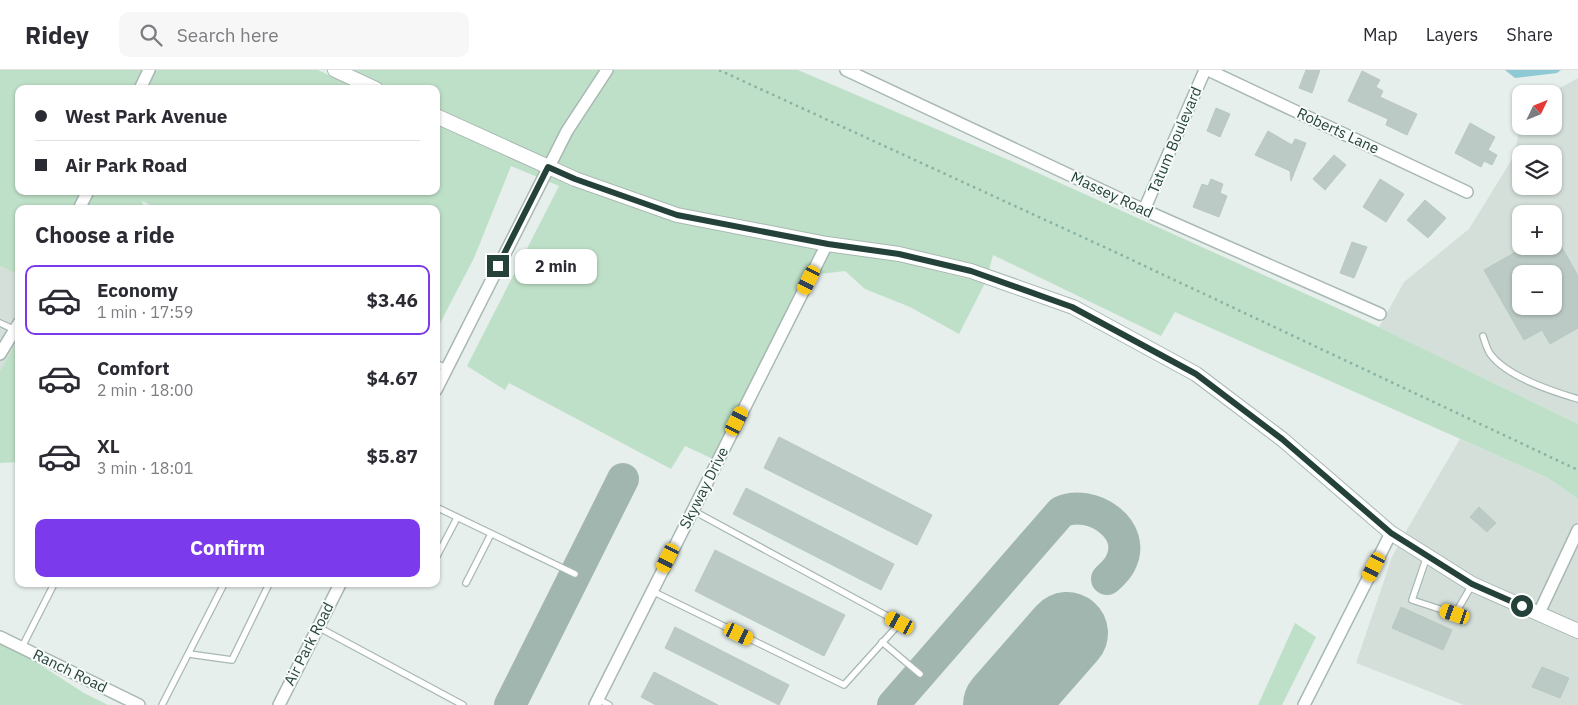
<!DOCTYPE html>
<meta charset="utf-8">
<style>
body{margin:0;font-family:"IBM Plex Sans",sans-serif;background:#f7f7f7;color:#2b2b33;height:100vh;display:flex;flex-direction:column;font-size:19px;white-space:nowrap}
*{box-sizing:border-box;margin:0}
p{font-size:16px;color:#7c7c81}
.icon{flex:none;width:28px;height:28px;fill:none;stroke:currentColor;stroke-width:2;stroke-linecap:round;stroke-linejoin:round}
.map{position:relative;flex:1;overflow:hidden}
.panel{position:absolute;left:15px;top:135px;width:425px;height:382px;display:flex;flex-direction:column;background:#fff;border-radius:10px;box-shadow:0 1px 4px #0004}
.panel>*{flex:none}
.hud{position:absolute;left:15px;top:15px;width:425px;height:110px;border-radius:10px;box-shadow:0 1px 4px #0004;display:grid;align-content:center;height:110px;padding:0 20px;background:#fff}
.needle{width:32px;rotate:47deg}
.buttons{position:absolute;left:1512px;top:15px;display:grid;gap:10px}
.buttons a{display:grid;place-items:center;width:50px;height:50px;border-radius:10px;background:#fff;box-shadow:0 1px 4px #0004;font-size:25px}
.end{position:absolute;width:22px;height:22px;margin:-11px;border:6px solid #24423a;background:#fff;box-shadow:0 0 0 2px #fff}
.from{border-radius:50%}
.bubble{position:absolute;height:35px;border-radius:10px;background:#fff;box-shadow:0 1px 4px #0004;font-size:16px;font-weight:800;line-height:35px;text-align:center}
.car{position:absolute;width:15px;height:30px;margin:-15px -8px;border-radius:6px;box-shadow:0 0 4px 1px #0007;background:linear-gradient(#f5c518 24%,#345 0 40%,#f5c518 0 76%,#345 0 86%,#f5c518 0)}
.hud b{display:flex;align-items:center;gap:18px;height:48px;font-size:19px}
.hud b+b{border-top:1px solid #e1e1e2}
.hud i{width:12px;height:12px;background:#2b2b33}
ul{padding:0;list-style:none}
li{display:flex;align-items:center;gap:15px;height:70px;margin:0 10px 8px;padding:0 10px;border:2px solid transparent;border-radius:10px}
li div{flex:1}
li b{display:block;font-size:19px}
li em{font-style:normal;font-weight:800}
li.current{border-color:#7c3aed}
li>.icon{width:45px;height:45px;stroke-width:1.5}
h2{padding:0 20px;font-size:22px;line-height:60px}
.action{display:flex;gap:10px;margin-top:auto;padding:10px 20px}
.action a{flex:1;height:58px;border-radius:10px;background:#7c3aed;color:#fff;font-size:20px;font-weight:800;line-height:58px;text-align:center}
header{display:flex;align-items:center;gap:30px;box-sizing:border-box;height:70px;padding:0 25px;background:#fff;border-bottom:1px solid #e1e1e2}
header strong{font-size:24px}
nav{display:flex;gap:28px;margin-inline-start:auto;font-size:18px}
.search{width:350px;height:45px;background:#f7f7f7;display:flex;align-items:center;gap:12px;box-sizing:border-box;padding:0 18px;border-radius:10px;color:#7c7c81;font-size:19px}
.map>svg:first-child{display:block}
</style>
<header>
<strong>Ridey</strong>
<div class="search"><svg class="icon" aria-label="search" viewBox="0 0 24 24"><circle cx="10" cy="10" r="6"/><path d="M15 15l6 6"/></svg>Search here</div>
<nav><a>Map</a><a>Layers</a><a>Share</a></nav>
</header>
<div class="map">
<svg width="1578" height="635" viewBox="0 0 1578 635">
<rect width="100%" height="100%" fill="#e6efeb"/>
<!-- built -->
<g fill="#d4dfda" fill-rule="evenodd">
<path d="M1578,8V354L1379,257L1404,212L1469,159L1514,86L1521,51V56H1554V24H1549ZM1521,84H1554V116H1521ZM1521,144H1554V176H1521ZM1521,204H1554V236H1521Z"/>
<polygon points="0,196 19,205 19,268 0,301"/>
<polygon points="1460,369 1548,408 1578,429 1578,553 1476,508 1405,463"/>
<polygon points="1398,476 1469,520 1578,569 1578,635 1464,635 1356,593 1392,487"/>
</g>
<!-- green -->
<g fill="#bfe0c8">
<polygon points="0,0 318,0 359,19 19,19 19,121 436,121 436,54 572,116 675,152 825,181 897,191 985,213 959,264 910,237 865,219 845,201 803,206 715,390 685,376 671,399 509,313 505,320 467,296 559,116 511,96 474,188 436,261 436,139 158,139 142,131 144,139 19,139 19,205 0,196"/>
<polygon points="352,0 798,0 1018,94 1379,257 1578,354 1578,429 1548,408 1175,242 1161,266 993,185 989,200 901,177 829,167 679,139 578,103 436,38 436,19 393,19"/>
<polygon points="19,268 19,392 0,393 0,301"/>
<polygon points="1295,553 1316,567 1282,635 1258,635"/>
<polygon points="0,569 84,623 108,635 0,635"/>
</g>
<!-- water -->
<polygon fill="#8ec9d4" points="1505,0 1561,0 1557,3 1515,8"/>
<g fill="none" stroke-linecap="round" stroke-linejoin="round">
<!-- taxiway -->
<g stroke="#a2b6b0" stroke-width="32">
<polyline points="510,635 623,409"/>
<path d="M893,635L1061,442C1091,428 1139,459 1120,494C1117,500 1111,505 1107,509"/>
</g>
<!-- runway -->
<polyline stroke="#a2b6b0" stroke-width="82" points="1004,635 1067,563"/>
</g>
<!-- building -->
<g fill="#bbcac4" stroke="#b8c9c2" fill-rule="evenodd">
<polygon points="1306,0 1320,0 1312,23 1299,18"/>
<polygon points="1362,1 1380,10 1376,17 1383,21 1380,27 1417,44 1407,65 1386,55 1388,49 1348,31"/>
<polygon points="1216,38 1230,44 1220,67 1207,61"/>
<polygon points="1470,53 1495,67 1488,80 1497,85 1492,95 1484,91 1481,97 1455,83"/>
<polygon points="1268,61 1292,75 1295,69 1306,73 1291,111 1290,101 1255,85"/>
<polygon points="1334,85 1346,95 1325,120 1313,109"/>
<polygon points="1211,109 1223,114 1220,123 1227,126 1219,147 1193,137 1202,114 1208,116"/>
<polygon points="1380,109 1404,124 1386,152 1363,137"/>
<polygon points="1425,130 1446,148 1428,168 1407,150"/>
<path d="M1554,163L1578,206V258L1550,274L1542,260L1524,270L1484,200L1526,176H1554ZM1521,204H1554V236H1521Z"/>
<polygon points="1352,172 1367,177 1354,208 1340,203"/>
<polygon points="779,367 932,445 917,475 764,398"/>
<polygon points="746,418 894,494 881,520 733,444"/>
<polygon points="1479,437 1496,453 1487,462 1470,447"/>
<polygon points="715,480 845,545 824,586 695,521"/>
<polygon points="1401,537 1452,560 1443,580 1392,558"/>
<polygon points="675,557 789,615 779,635 665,578"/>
<polygon points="1542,597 1569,608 1560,628 1532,617"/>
<polygon points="654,602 718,635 656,635 641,627"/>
</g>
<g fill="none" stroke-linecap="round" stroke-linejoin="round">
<defs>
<g id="service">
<polyline points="0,253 15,260"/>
<path d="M1483,266C1485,272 1487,280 1491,285C1508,307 1551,321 1578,329"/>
<polyline points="436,293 447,299"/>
<polyline points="436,437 575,504"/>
<polyline points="1427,486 1412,530 1455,544 1472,515"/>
<polyline points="436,488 457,448"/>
<polyline points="466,513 491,464"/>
<polyline points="652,521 844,615 900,553 692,440"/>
<polyline points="318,557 463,635"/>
<polyline points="882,572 920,604"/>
<polyline points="22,577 54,514"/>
<polyline points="189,584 232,590 269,514"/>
<polyline points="598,629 609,635"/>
<polyline points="162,635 224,514"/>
</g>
<g id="minor">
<polyline points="846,0 1144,140 1380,244"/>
<polyline points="1208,0 1467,122"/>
<polyline points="140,19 149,0"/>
<polyline points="79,139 88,121"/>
<polyline points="1144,140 1205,0"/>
<polyline points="0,284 19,253"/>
<polyline points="436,320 567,61 607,0"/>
<polyline points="1539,543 1578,460"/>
<polyline points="0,567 139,635"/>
<polyline points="279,635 340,514"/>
<polyline points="595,635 827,174"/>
<polyline points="1304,635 1391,463"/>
</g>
<g id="tertiary">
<polyline points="335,0 376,19"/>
<polyline points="436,46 575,109 677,145 827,174 899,184 971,201 1073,237 1196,304 1282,369 1391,463 1472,514 1578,561"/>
</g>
</defs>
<!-- service casing -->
<use href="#service" stroke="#a8b8b2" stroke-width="8"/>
<!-- minor casing -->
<use href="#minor" stroke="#a8b8b2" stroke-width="14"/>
<!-- tertiary casing -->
<use href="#tertiary" stroke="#a8b8b2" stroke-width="16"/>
<!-- path -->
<polyline stroke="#86b3a5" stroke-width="2.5" stroke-dasharray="2.5 4" stroke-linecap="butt" points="719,0 1115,182 1578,400"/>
<!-- service -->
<use href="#service" stroke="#fff" stroke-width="5.5"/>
<!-- minor -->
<use href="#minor" stroke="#fff" stroke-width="11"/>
<!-- tertiary -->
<use href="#tertiary" stroke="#fff" stroke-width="14"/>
</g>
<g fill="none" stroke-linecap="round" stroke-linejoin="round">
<!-- route -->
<polyline stroke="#24423a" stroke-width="6" points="498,196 548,97 575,109 677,145 828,174 899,184 971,201 1072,237 1196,304 1282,369 1391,463 1472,514 1522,536"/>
</g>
<g text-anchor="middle" stroke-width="4" stroke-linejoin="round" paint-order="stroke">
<!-- street labels -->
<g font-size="15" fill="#24423a" stroke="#f7fbf9">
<text transform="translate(1338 61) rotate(25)" y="5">Roberts Lane</text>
<text transform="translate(1175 70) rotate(-67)" y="5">Tatum Boulevard</text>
<text transform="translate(1112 125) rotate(25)" y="5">Massey Road</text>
<text transform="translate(704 418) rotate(-63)" y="5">Skyway Drive</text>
<text transform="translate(309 574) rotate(-63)" y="5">Air Park Road</text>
<text transform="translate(70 601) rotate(26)" y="5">Ranch Road</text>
</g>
</g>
</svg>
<div class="buttons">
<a><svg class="needle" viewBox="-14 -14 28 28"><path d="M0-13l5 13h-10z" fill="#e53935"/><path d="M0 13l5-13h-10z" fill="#7c7c81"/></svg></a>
<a><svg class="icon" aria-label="layers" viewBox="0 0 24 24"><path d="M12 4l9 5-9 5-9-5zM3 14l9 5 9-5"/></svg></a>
<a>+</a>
<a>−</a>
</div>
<i class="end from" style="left:1522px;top:536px"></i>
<i class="end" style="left:498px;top:196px"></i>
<div class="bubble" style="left:515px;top:179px;width:82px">2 min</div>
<i class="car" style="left:809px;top:210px;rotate:207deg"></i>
<i class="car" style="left:737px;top:351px;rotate:27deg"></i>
<i class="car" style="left:668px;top:488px;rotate:206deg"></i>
<i class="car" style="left:1374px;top:497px;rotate:207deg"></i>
<i class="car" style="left:1455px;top:544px;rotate:289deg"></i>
<i class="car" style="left:900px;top:553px;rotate:298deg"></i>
<i class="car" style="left:739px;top:564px;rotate:116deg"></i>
<div class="hud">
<b><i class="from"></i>West Park Avenue</b>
<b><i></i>Air Park Road</b>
</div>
<section class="panel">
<h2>Choose a ride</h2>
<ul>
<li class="current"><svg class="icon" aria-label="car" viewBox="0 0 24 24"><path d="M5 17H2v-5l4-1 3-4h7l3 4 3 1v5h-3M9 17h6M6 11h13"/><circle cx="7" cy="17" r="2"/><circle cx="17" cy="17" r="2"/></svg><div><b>Economy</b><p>1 min · 17:59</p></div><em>$3.46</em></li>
<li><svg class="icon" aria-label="car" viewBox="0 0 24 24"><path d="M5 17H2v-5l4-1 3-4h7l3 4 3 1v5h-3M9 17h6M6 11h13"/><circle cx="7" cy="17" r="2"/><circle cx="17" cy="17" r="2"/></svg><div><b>Comfort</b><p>2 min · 18:00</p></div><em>$4.67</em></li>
<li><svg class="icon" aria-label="car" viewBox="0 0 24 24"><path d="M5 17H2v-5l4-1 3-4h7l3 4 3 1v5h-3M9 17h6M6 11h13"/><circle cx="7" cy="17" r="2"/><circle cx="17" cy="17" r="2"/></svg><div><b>XL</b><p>3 min · 18:01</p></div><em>$5.87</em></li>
</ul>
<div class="action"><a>Confirm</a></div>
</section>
</div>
